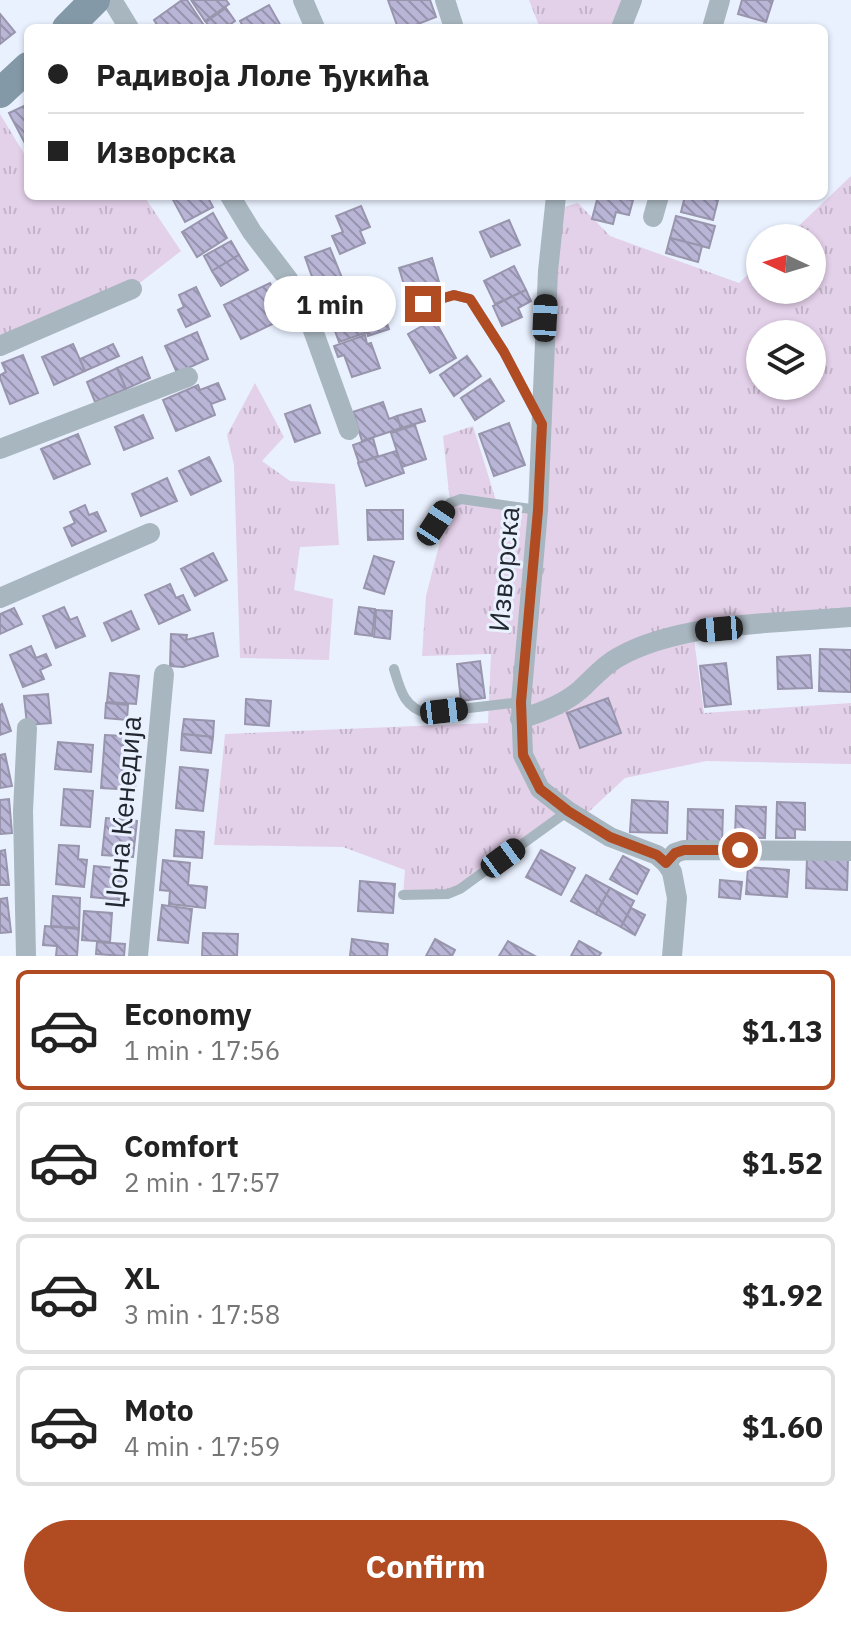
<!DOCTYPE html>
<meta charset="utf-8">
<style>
body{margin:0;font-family:"IBM Plex Sans",sans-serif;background:#f2f2f2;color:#222;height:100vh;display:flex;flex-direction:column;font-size:30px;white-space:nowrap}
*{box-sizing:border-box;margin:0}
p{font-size:26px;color:#767676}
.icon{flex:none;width:44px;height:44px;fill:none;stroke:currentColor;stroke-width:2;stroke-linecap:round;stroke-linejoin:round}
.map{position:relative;height:956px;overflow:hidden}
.panel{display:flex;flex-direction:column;background:#fff;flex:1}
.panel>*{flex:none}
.hud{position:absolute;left:24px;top:24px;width:804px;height:176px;border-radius:12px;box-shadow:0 2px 6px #0004;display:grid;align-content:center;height:176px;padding:0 24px;background:#fff}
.needle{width:52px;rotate:274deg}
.tools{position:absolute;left:746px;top:224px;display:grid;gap:16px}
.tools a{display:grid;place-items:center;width:80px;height:80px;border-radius:50%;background:#fff;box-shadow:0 2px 6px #0004;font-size:40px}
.end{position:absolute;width:36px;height:36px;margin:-18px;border:10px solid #b14b22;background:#fff;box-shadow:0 0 0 4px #fff}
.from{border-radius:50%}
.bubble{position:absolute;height:56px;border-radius:28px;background:#fff;box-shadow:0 2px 6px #0004;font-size:26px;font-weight:700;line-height:56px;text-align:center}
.car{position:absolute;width:24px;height:48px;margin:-24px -12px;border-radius:10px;box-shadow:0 0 6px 2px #0007;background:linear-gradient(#222 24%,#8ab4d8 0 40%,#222 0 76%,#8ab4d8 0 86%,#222 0)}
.hud b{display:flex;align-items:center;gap:28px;height:76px;font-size:30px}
.hud b+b{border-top:2px solid #e0e0e0}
.hud i{width:20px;height:20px;background:#222}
ul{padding:14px 0 0;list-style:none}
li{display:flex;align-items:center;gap:24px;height:120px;margin:0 16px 12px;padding:0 8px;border:4px solid #e0e0e0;border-radius:12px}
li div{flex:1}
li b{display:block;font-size:30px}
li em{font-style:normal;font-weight:700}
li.current{border-color:#b14b22}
li>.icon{width:72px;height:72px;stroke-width:1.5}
.button{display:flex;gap:16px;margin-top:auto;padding:16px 24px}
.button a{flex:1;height:92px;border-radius:48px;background:#b14b22;color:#fff;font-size:32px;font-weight:700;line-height:92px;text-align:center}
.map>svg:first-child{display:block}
</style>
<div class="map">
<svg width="851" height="956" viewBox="0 0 851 956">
<defs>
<pattern id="grass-tufts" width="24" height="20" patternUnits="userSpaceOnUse" patternTransform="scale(2)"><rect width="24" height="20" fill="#e3d0e9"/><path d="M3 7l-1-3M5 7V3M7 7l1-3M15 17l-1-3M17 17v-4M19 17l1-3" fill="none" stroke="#c2b3c8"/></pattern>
<pattern id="building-back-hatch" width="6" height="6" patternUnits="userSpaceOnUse" patternTransform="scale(2)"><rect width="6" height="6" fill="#b9b5d6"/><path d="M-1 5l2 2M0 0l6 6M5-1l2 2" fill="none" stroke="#9693ae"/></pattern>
</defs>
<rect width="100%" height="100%" fill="#e9f1ff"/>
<!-- grass -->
<g fill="url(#grass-tufts)" fill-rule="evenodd">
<polygon points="529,0 621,0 627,12 621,28 540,28"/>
<polygon points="0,114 28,160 28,196 144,196 181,251 132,289 0,346"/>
<path d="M851,176V619L693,632L704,713L851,703V764L706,761L625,778L581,819L568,811L460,889L403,895L405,870L343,847L214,845L225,734L488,723L491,654L422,656L426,596L450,503L443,436L473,426L497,504L538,509L553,210L578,203L610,236L739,283L760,263V290H812V238H786ZM760,334H812V386H760Z"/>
<polygon points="255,383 284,437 262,461 290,481 335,484 339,545 300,547 294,590 333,599 329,660 240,658 234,465 227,435"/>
</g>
<!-- building -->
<g fill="url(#building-back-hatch)" stroke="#9895ad" stroke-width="2">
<polygon points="182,0 187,0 203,24 196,28 159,28 154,20"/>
<polygon points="191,0 226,0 229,4 205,21"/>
<polygon points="388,0 430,0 436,17 408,28 398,28"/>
<polygon points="742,0 773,0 766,22 738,14"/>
<polygon points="269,5 282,28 244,28 240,21"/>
<polygon points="226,8 235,21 225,28 210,28 206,22"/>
<polygon points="0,14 15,32 0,44"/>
<polygon points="28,104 28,149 9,113"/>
<polygon points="176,196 207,196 213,207 185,222 172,198"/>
<polygon points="598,196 633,200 629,215 616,212 613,224 592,219"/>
<polygon points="685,196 701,196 718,200 713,220 681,212"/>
<polygon points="361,206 370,227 360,231 365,243 340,254 332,236 343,232 336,216"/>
<polygon points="213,213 227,238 197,257 182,232"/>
<polygon points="676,216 715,226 709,248 670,238"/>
<polygon points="509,220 520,245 491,257 480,232"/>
<polygon points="670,238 702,246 698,262 666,253"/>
<polygon points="231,241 239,255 212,271 204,256"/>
<polygon points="330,248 342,278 316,288 305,257"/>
<polygon points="239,255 248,270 221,286 212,271"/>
<polygon points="432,258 442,292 409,302 399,268"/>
<polygon points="514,266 526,290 495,304 484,281"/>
<polygon points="374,279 377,290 357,296 354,285"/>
<polygon points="270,283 287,317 241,339 224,305"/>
<polygon points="196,287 210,316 186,327 178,310 184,307 179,295"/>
<polygon points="526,290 531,301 518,308 522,317 502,326 493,306"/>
<polygon points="352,297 365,333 339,342 326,306"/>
<polygon points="384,315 389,329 368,336 364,323"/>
<polygon points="434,319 456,358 430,373 408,334"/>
<polygon points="197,332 208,359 177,373 165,346"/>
<polygon points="365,335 367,344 371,343 380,368 352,377 344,355 338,357 334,346"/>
<polygon points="73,344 85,371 54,385 42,357"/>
<polygon points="113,344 119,356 85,371 80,359"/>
<polygon points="23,355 38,393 10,404 0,378 0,375 6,372 2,363"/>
<polygon points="467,356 481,376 454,396 440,375"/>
<polygon points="142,357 150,378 126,389 117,368"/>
<polygon points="117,368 126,389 95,402 87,382"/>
<polygon points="490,379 504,401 475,420 461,398"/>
<polygon points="218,383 225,399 211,404 215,415 176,431 163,400 198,385 200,390"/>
<polygon points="383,402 389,419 397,416 401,428 362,441 353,412"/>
<polygon points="310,405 320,433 295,442 285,414"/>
<polygon points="421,409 425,421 401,428 397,416"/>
<polygon points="143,415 153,438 124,450 115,427"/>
<polygon points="509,423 525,465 494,476 479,434"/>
<polygon points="415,425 426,459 402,467 391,433"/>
<polygon points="78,434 90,464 54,479 41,449"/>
<polygon points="373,438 378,456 359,463 353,445"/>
<polygon points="396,451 404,473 366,486 358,463"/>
<polygon points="209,457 221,481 191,495 179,471"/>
<polygon points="167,478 177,501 141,516 132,494"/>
<polygon points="85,505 89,515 97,512 106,531 72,546 64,528 75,523 70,512"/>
<polygon points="367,510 403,510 403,539 368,540"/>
<polygon points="213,553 227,580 195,596 181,569"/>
<polygon points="374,556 394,562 384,594 364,588"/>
<polygon points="170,584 176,598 183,595 190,610 159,624 145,595"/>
<polygon points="64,607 70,620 77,617 85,636 56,648 43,616"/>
<polygon points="359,607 375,609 372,636 355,634"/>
<polygon points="14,608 22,624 0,634 0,614"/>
<polygon points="376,610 392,611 390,639 374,637"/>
<polygon points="131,611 139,629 112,641 104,623"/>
<polygon points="213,633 218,656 183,667 170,666 171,634 187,635 186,640"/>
<polygon points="31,646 36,658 46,654 51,665 40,670 44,679 23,687 10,655"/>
<polygon points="820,649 851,650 851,692 819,691"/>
<polygon points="810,655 812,688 778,689 777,657"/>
<polygon points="480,661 485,698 461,701 457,664"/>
<polygon points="726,663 731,704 705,707 700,666"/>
<polygon points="110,673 139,676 136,704 107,702"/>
<polygon points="48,694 51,723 27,725 24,696"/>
<polygon points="608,698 621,733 580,748 567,713"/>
<polygon points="246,699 271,701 269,726 245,724"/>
<polygon points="106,703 128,705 127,720 105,718"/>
<polygon points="2,704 11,731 0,735 0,705"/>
<polygon points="184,719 214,721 213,737 182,734"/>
<polygon points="182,734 213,737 211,753 181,750"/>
<polygon points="105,735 124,736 123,748 137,749 135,790 101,788"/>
<polygon points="58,742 93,745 91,772 55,769"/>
<polygon points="5,754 12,786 0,788 0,755"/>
<polygon points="180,767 208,770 203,811 176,808"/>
<polygon points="64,789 93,791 90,827 61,825"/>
<polygon points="9,799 12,833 0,834 0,800"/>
<polygon points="632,800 668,802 667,833 630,832"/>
<polygon points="777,802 805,803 805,830 795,829 795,838 776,838"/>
<polygon points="736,806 766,807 765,838 735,837"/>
<polygon points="688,809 723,810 722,845 687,844"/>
<polygon points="106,818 137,821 133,857 102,855"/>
<polygon points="176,830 204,832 202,858 174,856"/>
<polygon points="59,845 79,846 78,859 87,860 84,887 56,884"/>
<polygon points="5,850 9,885 0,885 0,851"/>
<polygon points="541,850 575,868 561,895 526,877"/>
<polygon points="623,856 649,870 637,894 610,879"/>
<polygon points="807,857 848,858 847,890 806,888"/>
<polygon points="163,860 190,863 188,885 207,887 205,908 169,904 170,891 160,890"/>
<polygon points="94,866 124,869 121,900 91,897"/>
<polygon points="748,867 789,870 787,897 746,894"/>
<polygon points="586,875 610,888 596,914 571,901"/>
<polygon points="720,880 742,882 740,899 719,897"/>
<polygon points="360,881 395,884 393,913 358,911"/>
<polygon points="610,888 634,901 621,927 596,914"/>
<polygon points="53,896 80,898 79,928 51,926"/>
<polygon points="7,898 11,932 0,933 0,899"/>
<polygon points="162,905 192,909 188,943 158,940"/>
<polygon points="631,908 645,915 635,935 621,927"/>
<polygon points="84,911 112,913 110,942 82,940"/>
<polygon points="45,926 79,929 77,956 56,956 57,946 43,945"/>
<polygon points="203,933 238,934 237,956 202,956"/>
<polygon points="352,939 388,944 387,956 350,956"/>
<polygon points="435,939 455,950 452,956 426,956"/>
<polygon points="508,941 535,956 499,956"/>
<polygon points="579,941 601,953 599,956 571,956"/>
<polygon points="97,942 125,944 124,956 96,954"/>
</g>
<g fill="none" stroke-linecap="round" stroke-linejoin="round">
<!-- lane -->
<g stroke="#a8b6bf" stroke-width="10">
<polyline points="423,304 454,295 470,299 504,352 537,415"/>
<polyline points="436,523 450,503 461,499 538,510"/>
<path d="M394,669C400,689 404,708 427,713L521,702"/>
<polyline points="403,895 448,894 460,889 568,811"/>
</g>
<!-- street -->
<g stroke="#a8b6bf" stroke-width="20">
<polyline points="112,0 129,28"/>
<polyline points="303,0 315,28"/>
<polyline points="445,0 454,28"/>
<polyline points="621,28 632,0"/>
<polyline points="712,28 720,0"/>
<polyline points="230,196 252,232 288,279 305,308 349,430"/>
<polyline points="556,196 548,271 538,510 521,702 523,755 540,789 568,811 610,837 657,855 666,863 672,872 677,898 672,956"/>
<polyline points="653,217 659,196"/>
<polyline points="0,346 132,289"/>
<polyline points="0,449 188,377"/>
<polyline points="0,598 150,533"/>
<path d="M520,719C540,713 564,704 580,690C592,679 603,666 617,658C679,622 781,623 851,617"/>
<polyline points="666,863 675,853 684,850 851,851"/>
<polyline points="26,956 23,811 27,728"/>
<polyline points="138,956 164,674"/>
</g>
<!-- secondary -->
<g stroke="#8499a7" stroke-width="30">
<polyline points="67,28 95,0"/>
<polyline points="0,93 28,67"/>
</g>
</g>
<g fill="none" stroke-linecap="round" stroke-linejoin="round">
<!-- route -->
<polyline stroke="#b14b22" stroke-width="10" points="423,304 454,295 470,299 504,352 542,424 538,510 521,702 523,755 540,789 568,811 610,837 657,855 666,863 675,853 684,850 740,850"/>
</g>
<g text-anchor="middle" stroke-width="6" stroke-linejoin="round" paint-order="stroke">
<!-- street labels -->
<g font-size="28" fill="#232730" stroke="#e9f1ff">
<text transform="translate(504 569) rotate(-85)" y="10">Изворска</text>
<text transform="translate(123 812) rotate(-85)" y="10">Џона Кенедија</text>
</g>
</g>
</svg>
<div class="tools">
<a><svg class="needle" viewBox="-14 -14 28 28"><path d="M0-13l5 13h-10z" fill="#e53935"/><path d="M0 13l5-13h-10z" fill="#767676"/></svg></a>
<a><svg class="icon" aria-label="layers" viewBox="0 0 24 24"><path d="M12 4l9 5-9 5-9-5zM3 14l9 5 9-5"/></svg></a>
</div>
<i class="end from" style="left:740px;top:850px"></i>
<i class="end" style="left:423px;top:304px"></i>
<div class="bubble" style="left:264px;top:276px;width:132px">1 min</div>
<i class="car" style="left:545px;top:318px;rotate:3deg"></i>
<i class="car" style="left:436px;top:523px;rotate:33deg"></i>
<i class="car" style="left:719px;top:629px;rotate:265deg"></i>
<i class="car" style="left:444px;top:711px;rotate:83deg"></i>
<i class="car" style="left:503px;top:858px;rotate:54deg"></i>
<div class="hud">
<b><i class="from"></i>Радивоја Лоле Ђукића</b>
<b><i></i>Изворска</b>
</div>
</div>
<section class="panel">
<ul>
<li class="current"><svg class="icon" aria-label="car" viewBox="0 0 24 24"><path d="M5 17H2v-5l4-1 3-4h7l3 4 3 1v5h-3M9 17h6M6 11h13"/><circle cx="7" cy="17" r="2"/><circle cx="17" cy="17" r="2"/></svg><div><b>Economy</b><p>1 min · 17:56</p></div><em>$1.13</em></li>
<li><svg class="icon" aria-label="car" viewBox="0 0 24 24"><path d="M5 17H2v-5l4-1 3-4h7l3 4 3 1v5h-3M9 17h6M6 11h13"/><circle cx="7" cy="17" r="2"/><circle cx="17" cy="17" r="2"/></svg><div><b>Comfort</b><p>2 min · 17:57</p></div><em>$1.52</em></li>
<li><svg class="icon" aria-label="car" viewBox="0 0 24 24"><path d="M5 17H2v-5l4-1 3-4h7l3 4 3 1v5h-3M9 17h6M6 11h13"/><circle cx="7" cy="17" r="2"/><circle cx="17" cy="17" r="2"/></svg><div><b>XL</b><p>3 min · 17:58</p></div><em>$1.92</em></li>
<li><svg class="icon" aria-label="car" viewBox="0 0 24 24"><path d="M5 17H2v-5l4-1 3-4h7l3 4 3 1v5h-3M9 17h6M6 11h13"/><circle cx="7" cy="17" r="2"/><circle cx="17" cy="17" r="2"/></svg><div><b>Moto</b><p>4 min · 17:59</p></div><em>$1.60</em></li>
</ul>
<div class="button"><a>Confirm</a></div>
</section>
